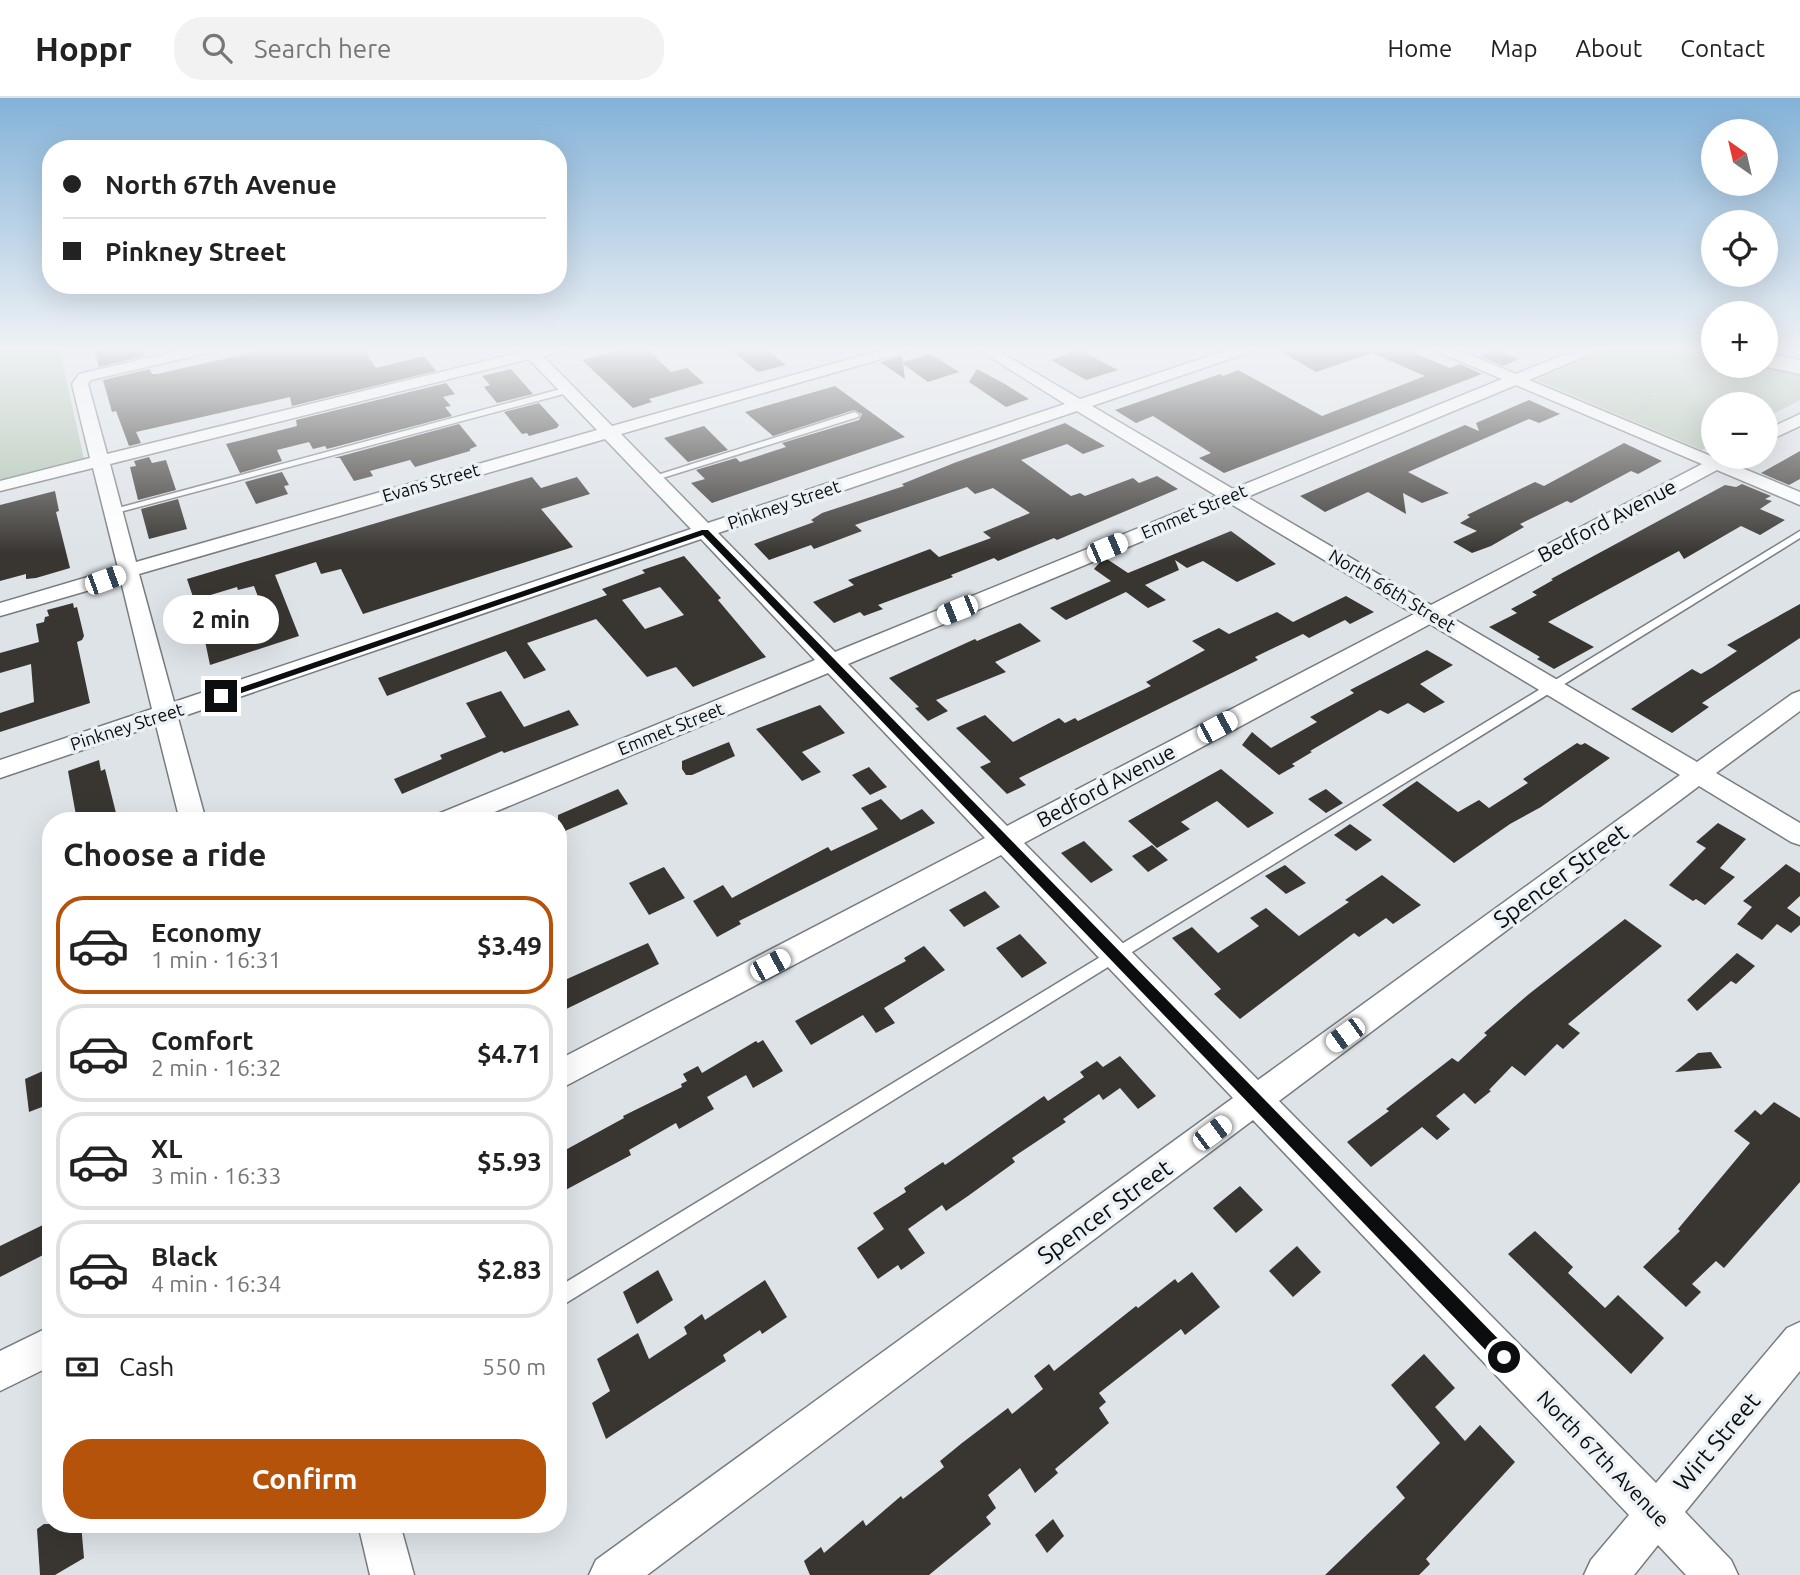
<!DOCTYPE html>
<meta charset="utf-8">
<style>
body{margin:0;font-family:Ubuntu,sans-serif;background:#f2f2f2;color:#222;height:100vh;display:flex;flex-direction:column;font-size:26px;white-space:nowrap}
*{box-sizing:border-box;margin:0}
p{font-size:23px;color:#767676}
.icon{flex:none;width:38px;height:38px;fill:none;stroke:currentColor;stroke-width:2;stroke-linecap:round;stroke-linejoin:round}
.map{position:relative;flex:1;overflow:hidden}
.panel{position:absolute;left:42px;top:714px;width:525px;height:721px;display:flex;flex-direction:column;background:#fff;border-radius:28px;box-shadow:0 7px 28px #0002}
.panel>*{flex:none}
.banner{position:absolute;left:42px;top:42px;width:525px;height:154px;border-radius:28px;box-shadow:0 7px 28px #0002;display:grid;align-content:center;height:154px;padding:0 21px;background:#fff}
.needle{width:46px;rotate:326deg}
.controls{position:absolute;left:1701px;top:21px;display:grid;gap:14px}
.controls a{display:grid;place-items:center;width:77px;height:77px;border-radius:50%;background:#fff;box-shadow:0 7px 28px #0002;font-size:35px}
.end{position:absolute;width:32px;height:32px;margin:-16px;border:9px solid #0b0d0e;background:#fff;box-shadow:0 0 0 4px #fff}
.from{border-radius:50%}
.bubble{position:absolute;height:49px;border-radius:24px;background:#fff;box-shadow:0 7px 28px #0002;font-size:23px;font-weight:700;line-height:49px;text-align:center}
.car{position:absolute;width:21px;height:42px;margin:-21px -10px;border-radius:9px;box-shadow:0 0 5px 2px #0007;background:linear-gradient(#fff 24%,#345 0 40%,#fff 0 76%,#345 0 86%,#fff 0)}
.banner b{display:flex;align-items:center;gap:24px;height:66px;font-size:26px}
.banner b+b{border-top:2px solid #e0e0e0}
.banner i{width:18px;height:18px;background:#222}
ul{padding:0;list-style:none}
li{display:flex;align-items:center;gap:21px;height:98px;margin:0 14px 10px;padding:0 7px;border:4px solid #e0e0e0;border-radius:28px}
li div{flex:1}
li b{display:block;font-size:26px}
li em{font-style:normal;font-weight:700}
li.selected{border-color:#b45309}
li>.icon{width:63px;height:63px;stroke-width:1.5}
h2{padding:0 21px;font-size:32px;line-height:84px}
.pay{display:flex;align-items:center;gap:18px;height:77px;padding:0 21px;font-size:26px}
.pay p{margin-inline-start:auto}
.primary-button{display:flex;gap:14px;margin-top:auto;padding:14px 21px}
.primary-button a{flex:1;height:80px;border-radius:28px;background:#b45309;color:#fff;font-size:28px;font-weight:700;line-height:80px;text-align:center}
header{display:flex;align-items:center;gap:42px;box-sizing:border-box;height:98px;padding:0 35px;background:#fff;border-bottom:2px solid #e0e0e0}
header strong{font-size:33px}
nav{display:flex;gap:38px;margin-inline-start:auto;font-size:24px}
.search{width:490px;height:63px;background:#f2f2f2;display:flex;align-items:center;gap:18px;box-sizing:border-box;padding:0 24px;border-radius:28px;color:#767676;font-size:26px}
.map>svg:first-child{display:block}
</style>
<header>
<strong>Hoppr</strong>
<div class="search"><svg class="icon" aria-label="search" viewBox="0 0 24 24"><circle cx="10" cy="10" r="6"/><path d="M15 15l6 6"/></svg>Search here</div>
<nav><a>Home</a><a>Map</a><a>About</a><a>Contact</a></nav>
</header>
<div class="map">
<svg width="1800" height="1477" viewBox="0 0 1800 1477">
<rect width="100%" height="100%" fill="#dee3e8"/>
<!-- green -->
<g fill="#aec3ae">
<polygon points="0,250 59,250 84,361 0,382"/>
<polygon points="1610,250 1675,250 1713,258 1713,268 1757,268 1800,277 1800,302 1766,320 1766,306 1713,306 1713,346 1702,352 1536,282"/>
</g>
<!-- building -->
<g fill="#393632" fill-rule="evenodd">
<polygon points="102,250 142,250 145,258 99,269 95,254 103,252"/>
<polygon points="273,250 363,250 376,270 424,258 436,273 292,308 290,299 136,334 141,345 129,348 116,313 112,314 103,282 150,271 152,276 157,276"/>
<polygon points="631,250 646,250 671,274 687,270 704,285 649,301 652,304 633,310 582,262"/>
<polygon points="729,250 764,250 786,267 758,274"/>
<polygon points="1275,250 1403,250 1450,270 1460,266 1482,276 1224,375 1199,360 1211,355 1153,318 1136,325 1115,312 1220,276 1223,278 1238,272 1322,318 1425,278 1372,255 1316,274"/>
<polygon points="1080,252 1118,272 1086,282 1051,262"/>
<polygon points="1496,252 1519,261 1503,268 1480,258"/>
<polygon points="931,256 959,274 928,284 903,266 905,281 880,264 902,258 903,264"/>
<polygon points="511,271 533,296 497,305 484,289 490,287 482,278"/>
<polygon points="977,271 1005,286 1029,301 1006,309 969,284"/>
<polygon points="446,285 455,296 443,299 451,308 445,309 452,318 327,351 325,348 313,351 309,344 277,352 282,363 240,375 226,346 297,328 296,322"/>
<polygon points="835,288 905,339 712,405 691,385 705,381 696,372 736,360 740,364 786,349 782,345 859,322 862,316 854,312 773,338 745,314"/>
<polygon points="1529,302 1560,316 1539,325 1529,321 1408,374 1449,395 1422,405 1403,395 1406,416 1368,394 1325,414 1300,398 1465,327 1479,333 1476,325"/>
<polygon points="539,305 559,327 557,330 529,338 527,335 522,336 504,314"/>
<polygon points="1065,325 1105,348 1083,356 1067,346 1021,362 1071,398 1080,395 1085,398 1133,380 1139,385 1157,378 1178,391 1057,442 1054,440 998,463 994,460 951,477 953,479 878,507 883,511 864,518 860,514 834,525 813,504 854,487 848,482 930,451 939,459 991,440 983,434 1030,415 993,390 975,396 967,389 855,427 862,433 814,451 811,447 769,462 754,446 814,424 811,422 822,415 904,388 902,386 954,365"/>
<polygon points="459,326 477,348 470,351 470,353 415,369 410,362 370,373 373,378 354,383 340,360 334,360"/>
<polygon points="704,328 728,352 688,364 664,340"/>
<polygon points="1624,345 1662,363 1638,376 1631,373 1571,405 1567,403 1520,426 1524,429 1491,448 1472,455 1453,444 1477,433 1460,425 1470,419 1467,417 1535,384 1544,388"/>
<polygon points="1800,353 1800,381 1789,387 1761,375"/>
<polygon points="149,359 152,365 166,362 176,392 138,402 130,369 136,368 134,363"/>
<polygon points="282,374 289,387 284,388 288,396 256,406 245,384"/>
<polygon points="532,379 541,390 577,379 590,396 541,411 573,449 363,516 341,471 321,476 316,464 275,477 299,538 210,567 205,543 267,523 254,488 238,492 237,489 194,502 187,481"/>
<polygon points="1742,386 1771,398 1765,401 1772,403 1760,411 1785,422 1760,437 1741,428 1684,461 1679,453 1548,524 1594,549 1554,571 1537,561 1540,559 1489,529 1517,515 1511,511 1537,497 1532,494 1553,482 1551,481 1725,387 1736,389"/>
<polygon points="55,393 59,413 56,414 70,470 36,480 26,481 26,476 0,483 0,407"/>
<polygon points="178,401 187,431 149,441 141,411"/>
<polygon points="1231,433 1276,466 1237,484 1203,463 1187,470 1175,462 1179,472 1145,487 1166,502 1148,510 1126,494 1066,522 1050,510 1111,483 1094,471 1100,464 1107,461 1128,475"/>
<path d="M684,458L721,500L718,502L766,559L693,589L676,569L647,579L596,521L527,545L546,572L524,581L506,553L387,598L378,580L607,497L602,491L645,475L642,472ZM660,489L684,517L645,531L622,502Z"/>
<polygon points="1346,498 1374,514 1350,526 1345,522 1309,540 1303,536 1255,559 1258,562 1019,680 1026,687 1007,696 980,669 991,664 956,630 985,617 1013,644 1059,620 1065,625 1075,620 1078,623 1151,588 1146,584 1205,552 1192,543 1219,530 1229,536 1277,514 1293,524"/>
<polygon points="73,505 74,510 77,509 84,538 82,542 77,544 90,605 0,634 0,615 34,604 31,566 0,575 0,555 39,544 36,526 44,524 45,519 49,518 47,512"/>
<polygon points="1800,506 1800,540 1702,605 1709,609 1672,635 1631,611 1692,571 1701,576 1713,569 1737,553 1727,547"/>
<polygon points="1020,525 1041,543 995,564 1006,574 936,602 948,613 928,623 915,610 919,609 889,580 975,541 977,543"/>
<polygon points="1427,552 1453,567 1420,586 1445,604 1424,615 1408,605 1388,616 1380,612 1310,653 1312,654 1292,666 1295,668 1279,677 1242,647 1252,634 1271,650 1317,624 1310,619 1354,595 1350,592"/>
<polygon points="501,593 524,629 569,612 579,627 504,655 502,653 402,696 394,681 442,661 440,657 486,639 466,605"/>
<polygon points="820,607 845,635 802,654 821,674 802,683 756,631"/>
<polygon points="729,644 735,658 692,677 686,677 682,671 682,663"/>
<polygon points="1577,645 1581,647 1585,645 1610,660 1541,709 1510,726 1454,765 1382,707 1417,683 1458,714 1479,702 1489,710 1528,685 1523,681"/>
<polygon points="99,662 101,673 105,671 117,719 108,723 77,723 68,673"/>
<polygon points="869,669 887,689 870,697 852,677"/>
<polygon points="1221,671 1274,715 1248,730 1217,703 1181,724 1190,731 1157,750 1128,723"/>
<polygon points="618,691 628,706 558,736 558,717"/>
<polygon points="1326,691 1343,705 1326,715 1308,701"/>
<polygon points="881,701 901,722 922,711 935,725 739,823 741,826 717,839 693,803 723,787 732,800 828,749 831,753 878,731 861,710"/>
<polygon points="1718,725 1746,741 1720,770 1735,779 1705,807 1696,801 1693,803 1669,787 1706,750 1696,744"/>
<polygon points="1350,726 1372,742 1356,753 1334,737"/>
<polygon points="1084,743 1113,772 1091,785 1061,755"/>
<polygon points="1152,747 1168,762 1148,774 1132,758"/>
<polygon points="1786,766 1800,775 1800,798 1787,810 1800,819 1800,827 1791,835 1777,826 1762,842 1737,826 1752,809 1743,803"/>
<polygon points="1285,767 1306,785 1286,796 1265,778"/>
<polygon points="664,769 685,800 649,817 629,785"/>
<polygon points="1382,777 1421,807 1393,826 1386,820 1359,839 1354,835 1240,921 1214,896 1221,891 1172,840 1192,829 1218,855 1259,828 1250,820 1266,810 1299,838 1349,804 1345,802"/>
<polygon points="985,793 1000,809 964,829 949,812"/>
<polygon points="1625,821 1662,848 1568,926 1580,935 1563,951 1557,946 1525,978 1512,968 1489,992 1491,993 1475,1006 1464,995 1436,1018 1450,1031 1437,1042 1422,1029 1371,1069 1347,1044 1389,1013 1386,1011 1452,960 1458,964 1487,937 1484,935 1529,896"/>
<polygon points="1020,836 1047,865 1022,880 996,850"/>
<polygon points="648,845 659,866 558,915 558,885"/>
<polygon points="924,848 945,872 884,910 895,925 876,935 863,917 811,947 795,923 906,863 904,860"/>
<polygon points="1737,855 1755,868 1736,886 1731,883 1697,913 1687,902"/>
<polygon points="763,942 783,973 753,990 746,977 707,999 714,1011 679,1031 676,1025 629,1052 631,1057 558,1096 558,1056 624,1020 623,1018 682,989 681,986 687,983 683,976 698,968 702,975 756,943 758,945"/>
<polygon points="1711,954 1722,970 1675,974 1698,955"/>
<polygon points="1120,958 1156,998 1138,1011 1120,990 1103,1002 1099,996 1063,1021 1066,1024 1012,1060 1015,1064 968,1098 946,1113 942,1107 908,1131 925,1155 901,1172 898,1167 878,1181 857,1150 884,1131 873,1115 906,1094 904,1090 943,1064 945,1067 1044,998 1048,1003 1084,979 1080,974 1097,963 1103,969"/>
<polygon points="43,973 47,1007 29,1014 25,981"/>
<polygon points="1774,1004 1800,1020 1800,1084 1724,1170 1716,1163 1692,1186 1701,1194 1686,1209 1643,1169 1680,1133 1678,1131 1750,1045 1734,1033 1755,1012 1761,1017"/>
<polygon points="1240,1088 1263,1112 1236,1135 1213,1110"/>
<polygon points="51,1123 51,1153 0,1179 0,1148"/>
<polygon points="1535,1133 1573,1169 1568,1175 1605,1210 1618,1197 1664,1240 1631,1276 1508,1156"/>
<polygon points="1297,1148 1321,1174 1293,1199 1269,1173"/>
<polygon points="658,1172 673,1202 637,1226 623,1194"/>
<polygon points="1192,1174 1220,1209 1185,1237 1181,1231 1099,1295 1106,1304 1099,1310 1109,1325 1055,1371 1058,1375 1035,1395 1020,1370 988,1397 996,1410 986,1419 991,1426 929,1477 810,1477 804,1463 821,1449 824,1455 863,1422 866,1428 901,1398 903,1401 944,1369 940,1363 962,1345 1008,1310 1012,1316 1043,1291 1034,1278 1049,1266 1054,1273 1136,1208 1138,1210 1175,1181 1178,1185"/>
<polygon points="765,1182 787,1219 762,1236 760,1232 723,1257 726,1263 606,1341 592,1305 610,1293 597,1261 638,1235 649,1261 687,1236 684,1229 702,1216 705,1222"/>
<polygon points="1424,1256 1455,1290 1435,1309 1465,1343 1480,1327 1515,1364 1426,1461 1430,1466 1419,1477 1325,1477 1405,1400 1396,1389 1440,1345 1391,1287"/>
<polygon points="1053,1421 1064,1438 1047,1455 1035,1437"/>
<polygon points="44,1426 81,1426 84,1460 55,1477 40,1477 37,1431"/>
</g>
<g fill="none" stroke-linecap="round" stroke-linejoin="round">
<defs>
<g id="service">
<polygon points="568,289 571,290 571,294 116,415 107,413"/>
<polygon points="855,314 859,317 858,319 656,382 648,380"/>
<polygon points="1800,433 1800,440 558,1210 558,1189"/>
</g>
<g id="minor">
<path d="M191,250H217L215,253L91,282L88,286L107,356L522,254L520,250H562L560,253L543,258L612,328L889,250H911L909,253L621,336L708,425L1065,306L976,250H993L1080,301L1234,250H1255L1253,253L1092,308L1233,391L1502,281L1436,253L1434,250H1453L1516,276L1580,250H1599L1597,253L1529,282L1713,359H1738L1730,365L1800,394V407L1717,372L1447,517L1697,664L1792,596L1800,593V613L1716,675L1800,725V747L1791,744L1699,688L1279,1003L1656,1385L1787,1230L1800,1224V1273L1685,1414L1731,1462L1738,1477H1686L1658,1447L1634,1477H1584L1591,1462L1629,1417L1253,1022L647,1477H589L596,1462L1233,1000L1001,757L558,992V962L985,740L828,575L473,723H434L438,716L815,562L701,441L178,620L206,723H180L156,627L0,680V662L152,611L121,483L0,518V505L118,470L93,370L0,393V383L90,360L72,286L79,276ZM529,261L597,332L136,464L110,366ZM1516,287L1702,366L1431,507L1247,399ZM1077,313L1217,398L835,554L718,435ZM605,341L691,431L174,604L139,476ZM1231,406L1414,516L1007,728L848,566ZM1430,526L1680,677L1258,982L1024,745Z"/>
<polygon points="1800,316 1800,328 1766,344 1766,332"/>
<polygon points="51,1228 51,1268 0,1293 0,1253"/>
<polygon points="358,1426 400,1426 414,1477 370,1477"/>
</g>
<g id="primary">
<polygon points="1698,250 1713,250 1713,257 1701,255"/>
<polygon points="1766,255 1800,262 1800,276 1762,268 1766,268"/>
</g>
</defs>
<!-- service casing -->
<use href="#service" stroke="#777c80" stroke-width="3"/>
<!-- minor casing -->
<use href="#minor" stroke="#777c80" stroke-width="3"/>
<!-- primary casing -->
<use href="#primary" stroke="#777c80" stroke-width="3"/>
<!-- path -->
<polyline stroke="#9a9ea2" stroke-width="2.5" stroke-dasharray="1 3.5" stroke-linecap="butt" points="1634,315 1651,304 1650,299 1637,294"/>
<!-- service -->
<use href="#service" fill="#fff" fill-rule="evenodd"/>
<!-- minor -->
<use href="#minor" fill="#fff" fill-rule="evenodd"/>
<!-- primary -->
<use href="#primary" fill="#fff" fill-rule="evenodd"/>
</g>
<!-- sky -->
<linearGradient id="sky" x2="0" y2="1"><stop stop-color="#83b2d8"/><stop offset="0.55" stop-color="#f0f2f5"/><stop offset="1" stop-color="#f0f2f5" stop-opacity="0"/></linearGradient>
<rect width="1800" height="456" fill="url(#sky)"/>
<!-- route -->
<polygon fill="#0b0d0e" points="702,432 708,432 1510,1253 1512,1259 1510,1265 1504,1267 1498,1265 703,437 224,601 216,598"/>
<g text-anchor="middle" stroke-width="7" stroke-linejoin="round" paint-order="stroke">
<!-- far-street labels -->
<g font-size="18" fill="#0b0d0e" stroke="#ebf1f5">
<text transform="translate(431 385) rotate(-16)" y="6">Evans Street</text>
<text transform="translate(784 407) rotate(-19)" y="6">Pinkney Street</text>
<text transform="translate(1194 414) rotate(-23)" y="6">Emmet Street</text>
<text transform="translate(1392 493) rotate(31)" y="6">North 66th Street</text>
<text transform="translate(127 629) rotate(-18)" y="6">Pinkney Street</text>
<text transform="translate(671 631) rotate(-22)" y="6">Emmet Street</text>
</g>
<!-- street labels -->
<g font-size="21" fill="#0b0d0e" stroke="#ebf1f5">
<text transform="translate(1607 423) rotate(-28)" y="7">Bedford Avenue</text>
<text transform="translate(1106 688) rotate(-28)" y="7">Bedford Avenue</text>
<text transform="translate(1603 1361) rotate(46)" y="7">North 67th Avenue</text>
</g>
<!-- near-street labels -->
<g font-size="24" fill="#0b0d0e" stroke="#ebf1f5">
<text transform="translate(1561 778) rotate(-36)" y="8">Spencer Street</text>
<text transform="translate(1105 1114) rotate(-36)" y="8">Spencer Street</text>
<text transform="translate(1717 1344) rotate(-50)" y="8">Wirt Street</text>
</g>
</g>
</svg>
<div class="controls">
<a><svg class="needle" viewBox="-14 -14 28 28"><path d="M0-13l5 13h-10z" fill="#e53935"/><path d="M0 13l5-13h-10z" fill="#767676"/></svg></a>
<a><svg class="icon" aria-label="locate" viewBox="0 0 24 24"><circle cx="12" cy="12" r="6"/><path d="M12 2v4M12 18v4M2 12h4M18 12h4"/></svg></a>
<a>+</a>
<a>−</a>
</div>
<i class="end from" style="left:1504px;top:1259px"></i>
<i class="end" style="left:221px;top:598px"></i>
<div class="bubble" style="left:163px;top:497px;width:116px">2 min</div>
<i class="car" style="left:1107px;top:450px;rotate:67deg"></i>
<i class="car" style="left:105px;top:482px;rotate:70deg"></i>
<i class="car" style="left:957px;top:512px;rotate:248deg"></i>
<i class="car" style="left:1217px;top:629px;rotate:62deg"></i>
<i class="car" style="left:770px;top:867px;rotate:62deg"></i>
<i class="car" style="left:1345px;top:937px;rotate:234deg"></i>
<i class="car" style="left:1212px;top:1035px;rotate:53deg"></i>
<div class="banner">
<b><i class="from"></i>North 67th Avenue</b>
<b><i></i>Pinkney Street</b>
</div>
<section class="panel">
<h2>Choose a ride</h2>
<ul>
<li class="selected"><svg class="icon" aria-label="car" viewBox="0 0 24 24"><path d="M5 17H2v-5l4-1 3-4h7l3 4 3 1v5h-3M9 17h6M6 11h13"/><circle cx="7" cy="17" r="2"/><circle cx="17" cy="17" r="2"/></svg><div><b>Economy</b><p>1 min · 16:31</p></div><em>$3.49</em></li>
<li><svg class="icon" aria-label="car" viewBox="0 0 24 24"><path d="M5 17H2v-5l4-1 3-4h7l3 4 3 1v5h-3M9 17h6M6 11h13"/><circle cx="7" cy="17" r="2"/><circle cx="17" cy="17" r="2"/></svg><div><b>Comfort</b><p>2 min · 16:32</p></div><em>$4.71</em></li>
<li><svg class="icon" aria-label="car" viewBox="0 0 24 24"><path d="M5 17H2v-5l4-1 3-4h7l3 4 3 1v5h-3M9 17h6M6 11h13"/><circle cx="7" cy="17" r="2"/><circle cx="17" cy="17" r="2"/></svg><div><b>XL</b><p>3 min · 16:33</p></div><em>$5.93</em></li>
<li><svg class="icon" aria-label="car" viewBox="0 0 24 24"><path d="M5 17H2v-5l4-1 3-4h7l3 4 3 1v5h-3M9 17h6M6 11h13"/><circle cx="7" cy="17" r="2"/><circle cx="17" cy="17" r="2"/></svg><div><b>Black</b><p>4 min · 16:34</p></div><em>$2.83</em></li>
</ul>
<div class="pay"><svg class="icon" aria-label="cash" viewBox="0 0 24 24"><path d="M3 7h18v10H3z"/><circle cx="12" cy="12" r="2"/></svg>Cash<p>550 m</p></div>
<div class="primary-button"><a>Confirm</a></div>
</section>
</div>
